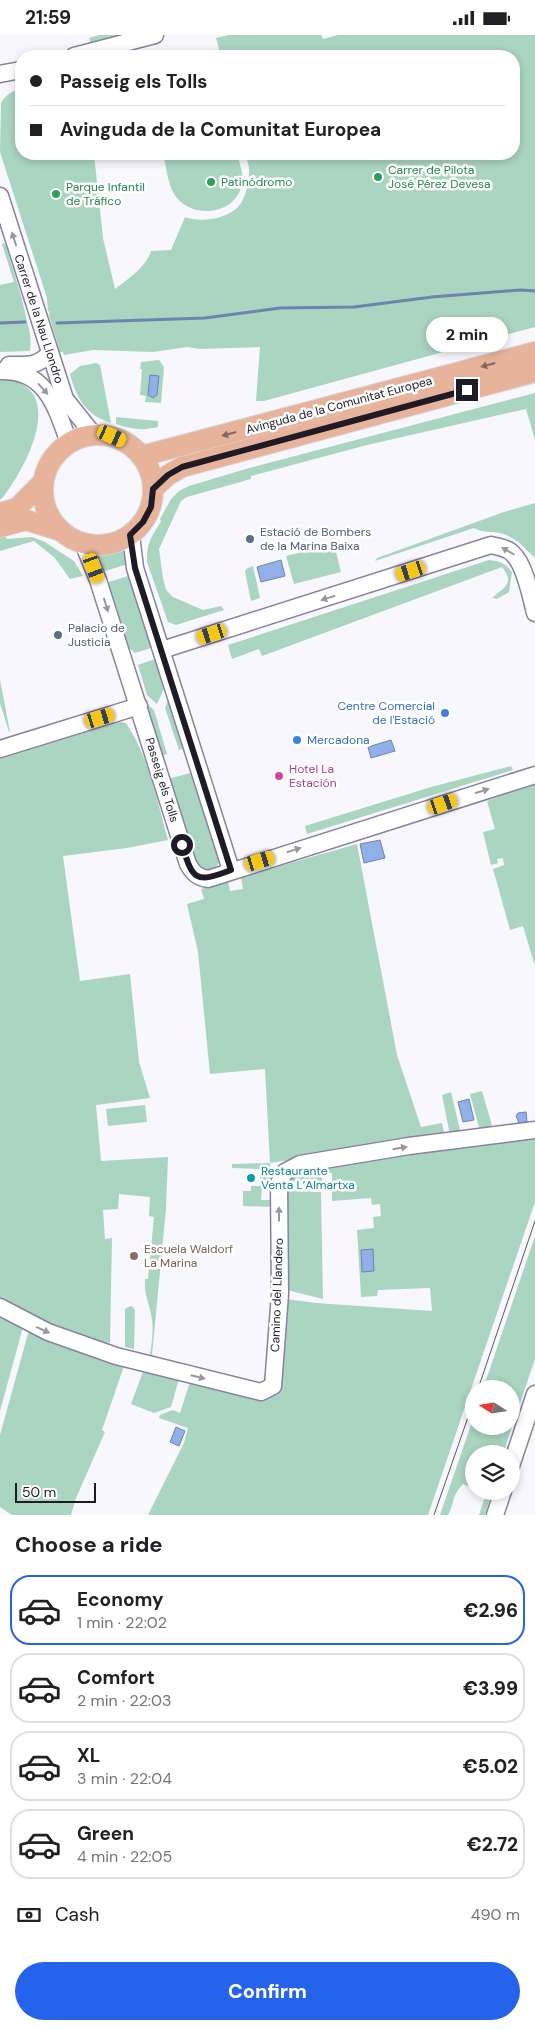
<!DOCTYPE html>
<meta charset="utf-8">
<style>
body{margin:0;font-family:"DM Sans",sans-serif;background:#f6f6f6;color:#202124;height:100vh;display:flex;flex-direction:column;font-size:19px;white-space:nowrap}
*{box-sizing:border-box;margin:0}
p{font-size:16px;color:#757577}
.icon{flex:none;width:28px;height:28px;fill:none;stroke:currentColor;stroke-width:2;stroke-linecap:round;stroke-linejoin:round}
.map{position:relative;height:1480px;overflow:hidden}
.panel{display:flex;flex-direction:column;background:#fff;flex:1}
.panel>*{flex:none}
.hud{position:absolute;left:15px;top:15px;width:505px;height:110px;border-radius:20px;box-shadow:0 2px 8px #0003;display:grid;align-content:center;height:110px;padding:0 15px;background:#fff}
.needle{width:32px;rotate:282deg}
.fabs{position:absolute;left:465px;top:1345px;display:grid;gap:10px}
.fabs a{display:grid;place-items:center;width:55px;height:55px;border-radius:50%;background:#fff;box-shadow:0 2px 8px #0003;font-size:25px}
.scale{position:absolute;left:15px;bottom:12px;width:81px;box-sizing:border-box;padding-left:5px;border:2px solid #1e1b27;border-top:0;font-size:14px;line-height:18px;white-space:nowrap;color:#1e1b27;-webkit-text-stroke:4px #fff;paint-order:stroke}
.end{position:absolute;width:22px;height:22px;margin:-11px;border:6px solid #1e1b27;background:#fff;box-shadow:0 0 0 2px #fff}
.from{border-radius:50%}
.bubble{position:absolute;height:35px;border-radius:18px;background:#fff;box-shadow:0 2px 8px #0003;font-size:16px;font-weight:800;line-height:35px;text-align:center}
.car{position:absolute;width:15px;height:30px;margin:-15px -8px;border-radius:6px;box-shadow:0 0 4px 1px #0007;background:linear-gradient(#f5c518 24%,#345 0 40%,#f5c518 0 76%,#345 0 86%,#f5c518 0)}
.hud b{display:flex;align-items:center;gap:18px;height:48px;font-size:19px}
.hud b+b{border-top:1px solid #e0e0e0}
.hud i{width:12px;height:12px;background:#202124}
ul{padding:0;list-style:none}
li{display:flex;align-items:center;gap:15px;height:70px;margin:0 10px 8px;padding:0 5px;border:2px solid #e0e0e0;border-radius:20px}
li div{flex:1}
li b{display:block;font-size:19px}
li em{font-style:normal;font-weight:800}
li.selected{border-color:#2563eb}
li>.icon{width:45px;height:45px;stroke-width:1.5}
h2{padding:0 15px;font-size:22px;line-height:60px}
.pay{display:flex;align-items:center;gap:12px;height:55px;padding:0 15px;font-size:19px}
.pay p{margin-inline-start:auto}
.button{display:flex;gap:10px;margin-top:auto;padding:10px 15px}
.button a{flex:1;height:58px;border-radius:30px;background:#2563eb;color:#fff;font-size:20px;font-weight:800;line-height:58px;text-align:center}
.status{display:flex;justify-content:space-between;align-items:center;height:35px;padding:0 25px;background:#fff;direction:ltr}
.status svg{height:14px;fill:currentColor}
.map>svg:first-child{display:block}
</style>
<div class="status"><b>21:59</b><svg viewBox="0 0 49 12"><path d="M0 12V9h3v3zM5 12V6h3v6zM10 12V3h3v9zM15 12V0h3v12zM26 1h20v11H26zM47 4h2v5h-2z"/></svg></div>
<div class="map">
<svg width="535" height="1480" viewBox="0 0 535 1480">
<rect width="100%" height="100%" fill="#f9f7fe"/>
<!-- green -->
<g fill="#aad5c0">
<polygon points="99,0 130,0 91,9 89,3"/>
<path d="M229,0H321L323,4L338,0H535V292L264,366H256L260,312L200,314L187,312L153,317L93,315L64,320L63,317H60L49,280L50,276L48,277L47,263L0,117L1,68C6,59 12,56 21,54V119H94L103,203L115,254C128,244 147,231 151,216L171,215L185,182C201,188 226,184 238,172C245,165 249,148 249,138C250,132 247,125 245,119H514V21H221L216,3Z"/>
<path d="M172,119H237C240,130 245,141 241,153C232,182 187,184 173,157C168,148 167,135 164,124L172,122Z"/>
<path d="M5,208C12,232 20,254 25,277C28,294 32,297 30,316L0,317V250L14,247L2,209Z"/>
<polygon points="159,325 164,332 161,368 145,367 146,361 140,360 142,334 140,334 141,327"/>
<path d="M96,328L100,330L111,388C87,381 76,363 70,339L80,331Z"/>
<path d="M0,343C60,348 37,409 16,443C11,450 6,460 0,465Z"/>
<path d="M535,358V405L526,374L367,410L251,441V444L187,462L181,466L159,514L163,543L166,555L173,562L203,575L221,571L224,575L176,590L168,587L147,527C146,507 153,500 161,486L160,484L171,464L179,456L189,451L249,433Z"/>
<path d="M116,382L158,386V392C142,396 131,394 116,389Z"/>
<path d="M535,468V523C526,515 518,504 506,500C496,495 483,499 474,493L375,526L377,523L504,477Z"/>
<polygon points="4,496 7,504 32,502 45,507 74,526 83,541 70,544 55,523 34,506 0,516 0,497"/>
<polygon points="126,506 128,529 102,537 92,515 111,513"/>
<polygon points="334,509 341,537 294,549 286,521"/>
<path d="M489,525C500,526 505,528 512,537L509,557L497,564L492,563C503,552 516,550 502,532L262,621L259,614L232,624L228,610Z"/>
<polygon points="253,531 260,563 251,566 245,537 246,534"/>
<polygon points="131,540 154,612 135,618 128,612 106,548"/>
<polygon points="158,623 166,649 157,669 147,660 138,630"/>
<polygon points="0,645 10,697 9,697 0,668"/>
<polygon points="170,661 185,713 179,715 165,673"/>
<polygon points="147,669 154,675 167,719 160,721 144,671"/>
<path d="M115,686L126,688C149,722 157,766 168,805L127,813L63,821L80,946L130,939L139,1027L150,1063L96,1070L101,1126L168,1122L166,1174L152,1320L150,1319C152,1306 154,1292 151,1279C148,1265 144,1259 145,1244H148L154,1182L149,1181L150,1162L119,1159L118,1174L103,1175L105,1204L112,1203L110,1308L107,1307V1313L50,1291L0,1267V720Z"/>
<polygon points="511,731 513,735 307,799 305,791 431,752"/>
<polygon points="194,737 220,826 214,836 204,838 195,830 168,744"/>
<polygon points="535,748 535,931 523,891 510,895 493,834 504,830 503,823 497,824 498,828 491,830 483,797 495,794 487,766"/>
<polygon points="357,809 397,1020 421,1092 442,1088 445,1101 270,1128 271,1151 262,1151 261,1165 273,1165 273,1172 243,1171 243,1156 251,1156 251,1151 260,1151 260,1134 232,1133 232,1129 270,1128 265,1034 210,1039 198,917 187,869 204,864 201,854 228,846 230,856 243,854 241,842"/>
<polygon points="482,1056 493,1094 480,1096 470,1059"/>
<polygon points="451,1057 461,1099 450,1100 442,1060"/>
<polygon points="145,1070 147,1087 108,1091 106,1074"/>
<polygon points="535,1101 535,1167 428,1480 148,1480 184,1408 188,1393 159,1383 160,1380 173,1375 180,1378 190,1347 265,1361 286,1264 316,1268 432,1276 430,1253 378,1255 377,1261 361,1262 357,1195 374,1193 373,1182 381,1181 380,1169 372,1170 371,1163 332,1166 332,1138 322,1139 322,1150 286,1145 296,1135"/>
<polygon points="285,1152 297,1156 321,1157 323,1264 287,1255"/>
<path d="M535,1201V1324L503,1419H474V1454L463,1449C450,1464 456,1465 448,1480H440L474,1381V1391H511V1354H483Z"/>
<polygon points="130,1271 133,1272 135,1276 134,1314 125,1312 125,1274"/>
<polygon points="0,1280 23,1292 0,1376"/>
<polygon points="29,1295 125,1328 102,1395 105,1397 76,1463 71,1480 12,1480 0,1472 0,1400"/>
<polygon points="144,1334 179,1344 171,1372 154,1378 131,1369"/>
<polygon points="479,1456 492,1456 485,1480 479,1480 486,1459"/>
</g>
<!-- water -->
<g fill="#91afe8" stroke="#6e83ae">
<polygon points="150,340 159,341 157,360 153,363 148,360"/>
<polygon points="281,525 285,541 261,547 257,532"/>
<polygon points="391,705 395,716 371,723 368,712"/>
<polygon points="380,805 385,823 364,828 360,809"/>
<polygon points="469,1064 474,1085 463,1087 458,1067"/>
<polygon points="526,1077 527,1087 519,1088 516,1081 518,1078"/>
<polygon points="373,1214 374,1236 362,1237 361,1215"/>
<polygon points="176,1392 185,1396 179,1411 170,1407"/>
</g>
<g fill="none" stroke-linecap="round" stroke-linejoin="round">
<!-- stream -->
<g stroke="#6e83ae" stroke-width="3">
<polyline points="0,288 25,287"/>
<polyline points="57,288 205,283 280,273 354,272 432,262 521,255 535,256"/>
</g>
<defs>
<g id="minor">
<polyline points="74,21 155,0"/>
<polyline points="0,39 21,35"/>
<polyline points="0,161 65,364 93,399"/>
<path d="M9,330C27,330 37,332 50,318"/>
<path d="M0,336C46,334 56,372 69,408"/>
<polyline points="131,500 135,533 231,835"/>
<path d="M83,508L98,545L188,829C193,838 197,842 208,844L535,740"/>
<path d="M162,615L491,510C499,512 508,513 513,519C525,530 531,562 535,578"/>
<polyline points="0,714 139,671"/>
<polyline points="0,1272 48,1297 116,1321 261,1357 273,1351 280,1259 279,1148 285,1137 300,1129 409,1111 535,1095"/>
<polyline points="511,1431 535,1359"/>
<polyline points="495,1480 503,1456"/>
</g>
<g id="major">
<circle cx="98" cy="455" r="55"/>
<polyline points="142,421 535,317"/>
<polyline points="153,454 168,440 182,432 535,337"/>
<polyline points="0,478 17,473 43,447"/>
<polyline points="0,492 26,485 61,496"/>
</g>
</defs>
<!-- minor casing -->
<use href="#minor" stroke="#8a81a0" stroke-width="19"/>
<!-- major casing -->
<use href="#major" stroke="#d6d6d8" stroke-width="22"/>
<!-- minor -->
<use href="#minor" stroke="#fff" stroke-width="16"/>
<!-- major -->
<use href="#major" stroke="#e7b49b" stroke-width="20"/>
<!-- tram -->
<g stroke="#5a5762" stroke-width="1">
<polyline points="478,1354 535,1186"/>
<polyline points="434,1480 474,1365"/>
</g>
</g>
<!-- one-way arrows -->
<defs><path id="oneway-solid" d="M-6-.8H1V-3.2L6.5 0L1 3.2V.8H-6Z" transform="scale(1.25)"/></defs>
<g fill="#9a989e">
<use href="#oneway-solid" transform="translate(14 204) rotate(-108)"/>
<use href="#oneway-solid" transform="translate(43 354) rotate(48)"/>
<use href="#oneway-solid" transform="translate(508 516) rotate(-150)"/>
<use href="#oneway-solid" transform="translate(328 563) rotate(162)"/>
<use href="#oneway-solid" transform="translate(106 570) rotate(73)"/>
<use href="#oneway-solid" transform="translate(482 756) rotate(-17)"/>
<use href="#oneway-solid" transform="translate(294 815) rotate(-17)"/>
<use href="#oneway-solid" transform="translate(400 1113) rotate(-9)"/>
<use href="#oneway-solid" transform="translate(279 1179) rotate(-90)"/>
<use href="#oneway-solid" transform="translate(43 1295) rotate(24)"/>
<use href="#oneway-solid" transform="translate(198 1342) rotate(14)"/>
</g>
<g fill="#826861">
<use href="#oneway-solid" transform="translate(488 330) rotate(165)"/>
<use href="#oneway-solid" transform="translate(229 399) rotate(165)"/>
</g>
<g fill="none" stroke-linecap="round" stroke-linejoin="round">
<!-- route -->
<path stroke="#1e1b27" stroke-width="6" d="M182,810C193,845 195,849 231,835L135,533L130,500L143,487L151,472L153,454L168,440L182,432L467,355"/>
</g>
<!-- markers -->
<g fill="#2e9e5b" stroke="#fff" stroke-width="2">
<circle cx="378" cy="142" r="5"/>
<circle cx="211" cy="147" r="5"/>
<circle cx="56" cy="159" r="5"/>
</g>
<g fill="#5c6f8a" stroke="#fff" stroke-width="2">
<circle cx="250" cy="504" r="5"/>
<circle cx="58" cy="600" r="5"/>
</g>
<g fill="#3f7fe0" stroke="#fff" stroke-width="2">
<circle cx="445" cy="678" r="5"/>
<circle cx="297" cy="705" r="5"/>
</g>
<circle fill="#d1479c" stroke="#fff" stroke-width="2" cx="279" cy="741" r="5"/>
<circle fill="#0f9aa8" stroke="#fff" stroke-width="2" cx="251" cy="1143" r="5"/>
<circle fill="#8d6e63" stroke="#fff" stroke-width="2" cx="134" cy="1221" r="5"/>
<g text-anchor="middle" stroke-width="5" stroke-linejoin="round" paint-order="stroke">
<!-- leisure labels -->
<g font-size="12" fill="#27864d" stroke="#fff" text-anchor="start">
<text x="388" y="139">Carrer de Pilota<tspan x="388" dy="14">José Pérez Devesa</tspan></text>
<text x="221" y="151">Patinódromo</text>
<text x="66" y="156">Parque Infantil<tspan x="66" dy="14">de Tráfico</tspan></text>
</g>
<!-- street labels -->
<g font-size="12" fill="#1e1b27" stroke="#fff">
<text transform="translate(39 284) rotate(72)" y="4">Carrer de la Nau Llondro</text>
<text transform="translate(339 370) rotate(-15)" y="4">Avinguda de la Comunitat Europea</text>
<text transform="translate(162 745) rotate(73)" y="4">Passeig els Tolls</text>
<text transform="translate(277 1260) rotate(-88)" y="4">Camino del Llandero</text>
</g>
<!-- service labels -->
<g font-size="12" fill="#4e5e75" stroke="#fff" text-anchor="start">
<text x="260" y="501">Estació de Bombers<tspan x="260" dy="14">de la Marina Baixa</tspan></text>
<text x="68" y="597">Palacio de<tspan x="68" dy="14">Justicia</tspan></text>
</g>
<!-- shop labels -->
<g font-size="12" fill="#366cbe" stroke="#fff" text-anchor="end">
<text x="435" y="675">Centre Comercial<tspan x="435" dy="14">de l'Estació</tspan></text>
<text x="307" y="709" text-anchor="start">Mercadona</text>
</g>
<!-- hotel labels -->
<g font-size="12" fill="#b23c85" stroke="#fff" text-anchor="start">
<text x="289" y="738">Hotel La<tspan x="289" dy="14">Estación</tspan></text>
</g>
<!-- culture labels -->
<g font-size="12" fill="#0d838f" stroke="#fff" text-anchor="start">
<text x="261" y="1140">Restaurante<tspan x="261" dy="14">Venta L’Almartxa</tspan></text>
</g>
<!-- education labels -->
<g font-size="12" fill="#785e54" stroke="#fff" text-anchor="start">
<text x="144" y="1218">Escuela Waldorf<tspan x="144" dy="14">La Marina</tspan></text>
</g>
</g>
</svg>
<div class="fabs">
<a><svg class="needle" viewBox="-14 -14 28 28"><path d="M0-13l5 13h-10z" fill="#e53935"/><path d="M0 13l5-13h-10z" fill="#757577"/></svg></a>
<a><svg class="icon" aria-label="layers" viewBox="0 0 24 24"><path d="M12 4l9 5-9 5-9-5zM3 14l9 5 9-5"/></svg></a>
</div>
<div class="scale">50 m</div>
<i class="end from" style="left:182px;top:810px"></i>
<i class="end" style="left:467px;top:355px"></i>
<div class="bubble" style="left:426px;top:282px;width:82px">2 min</div>
<i class="car" style="left:112px;top:401px;rotate:114deg"></i>
<i class="car" style="left:94px;top:533px;rotate:160deg"></i>
<i class="car" style="left:411px;top:536px;rotate:252deg"></i>
<i class="car" style="left:212px;top:599px;rotate:252deg"></i>
<i class="car" style="left:100px;top:683px;rotate:73deg"></i>
<i class="car" style="left:443px;top:769px;rotate:71deg"></i>
<i class="car" style="left:260px;top:826px;rotate:73deg"></i>
<div class="hud">
<b><i class="from"></i>Passeig els Tolls</b>
<b><i></i>Avinguda de la Comunitat Europea</b>
</div>
</div>
<section class="panel">
<h2>Choose a ride</h2>
<ul>
<li class="selected"><svg class="icon" aria-label="car" viewBox="0 0 24 24"><path d="M5 17H2v-5l4-1 3-4h7l3 4 3 1v5h-3M9 17h6M6 11h13"/><circle cx="7" cy="17" r="2"/><circle cx="17" cy="17" r="2"/></svg><div><b>Economy</b><p>1 min · 22:02</p></div><em>€2.96</em></li>
<li><svg class="icon" aria-label="car" viewBox="0 0 24 24"><path d="M5 17H2v-5l4-1 3-4h7l3 4 3 1v5h-3M9 17h6M6 11h13"/><circle cx="7" cy="17" r="2"/><circle cx="17" cy="17" r="2"/></svg><div><b>Comfort</b><p>2 min · 22:03</p></div><em>€3.99</em></li>
<li><svg class="icon" aria-label="car" viewBox="0 0 24 24"><path d="M5 17H2v-5l4-1 3-4h7l3 4 3 1v5h-3M9 17h6M6 11h13"/><circle cx="7" cy="17" r="2"/><circle cx="17" cy="17" r="2"/></svg><div><b>XL</b><p>3 min · 22:04</p></div><em>€5.02</em></li>
<li><svg class="icon" aria-label="car" viewBox="0 0 24 24"><path d="M5 17H2v-5l4-1 3-4h7l3 4 3 1v5h-3M9 17h6M6 11h13"/><circle cx="7" cy="17" r="2"/><circle cx="17" cy="17" r="2"/></svg><div><b>Green</b><p>4 min · 22:05</p></div><em>€2.72</em></li>
</ul>
<div class="pay"><svg class="icon" aria-label="cash" viewBox="0 0 24 24"><path d="M3 7h18v10H3z"/><circle cx="12" cy="12" r="2"/></svg>Cash<p>490 m</p></div>
<div class="button"><a>Confirm</a></div>
</section>
